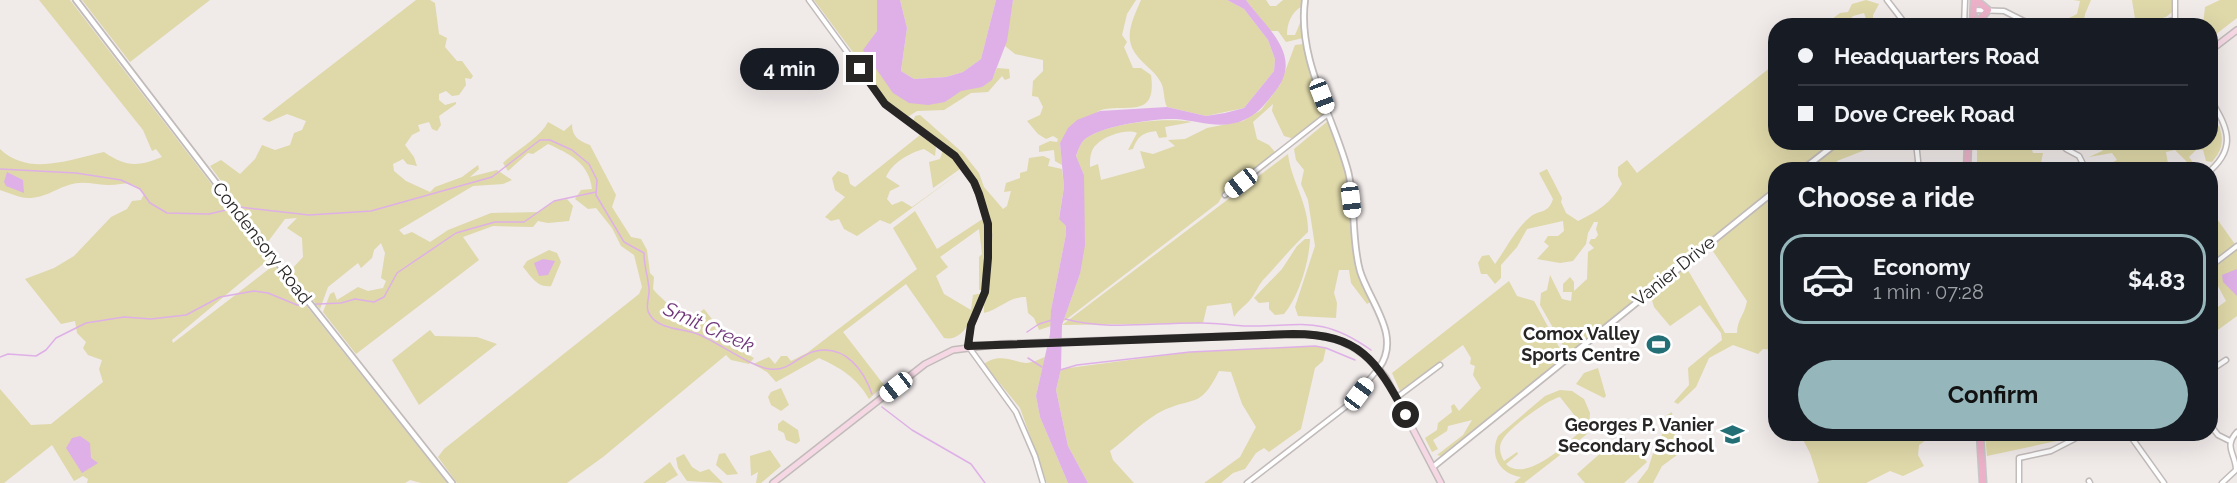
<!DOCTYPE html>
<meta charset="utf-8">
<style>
body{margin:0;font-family:Raleway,sans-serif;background:#242831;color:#f1f3f6;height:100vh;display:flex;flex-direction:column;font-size:22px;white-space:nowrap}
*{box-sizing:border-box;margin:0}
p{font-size:20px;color:#9ea1a6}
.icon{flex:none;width:33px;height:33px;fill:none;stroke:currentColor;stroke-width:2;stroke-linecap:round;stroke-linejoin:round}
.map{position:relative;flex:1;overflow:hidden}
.drawer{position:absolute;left:1768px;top:162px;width:450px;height:279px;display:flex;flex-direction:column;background:#171b24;border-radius:24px;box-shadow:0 6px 24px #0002}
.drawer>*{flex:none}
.guide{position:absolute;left:1768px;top:18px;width:450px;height:132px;border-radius:24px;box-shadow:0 6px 24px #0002;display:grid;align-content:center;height:132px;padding:0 30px;background:#171b24}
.end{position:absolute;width:27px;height:27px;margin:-14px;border:8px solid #282525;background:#fff;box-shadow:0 0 0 3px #fff}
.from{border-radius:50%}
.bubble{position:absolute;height:42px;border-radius:21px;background:#171b24;box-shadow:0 6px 24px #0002;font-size:20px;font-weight:700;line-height:42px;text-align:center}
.car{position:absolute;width:18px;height:36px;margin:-18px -9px;border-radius:8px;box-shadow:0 0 4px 2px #0007;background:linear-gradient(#fff 24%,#345 0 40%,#fff 0 76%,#345 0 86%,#fff 0)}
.guide b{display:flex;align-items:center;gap:21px;height:57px;font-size:22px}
.guide b+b{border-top:2px solid #363941}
.guide i{width:15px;height:15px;background:#f1f3f6}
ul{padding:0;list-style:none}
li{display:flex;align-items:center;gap:18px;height:90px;margin:0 12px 9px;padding:0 18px;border:3px solid transparent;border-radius:24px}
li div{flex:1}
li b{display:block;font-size:22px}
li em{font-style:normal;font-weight:700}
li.active{border-color:#95b7bc}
li>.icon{width:54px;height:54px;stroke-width:1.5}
h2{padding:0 30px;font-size:27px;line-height:72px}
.primary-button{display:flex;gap:12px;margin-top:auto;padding:12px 30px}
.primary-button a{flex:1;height:69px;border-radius:36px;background:#95b7bc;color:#111;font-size:24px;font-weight:700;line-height:69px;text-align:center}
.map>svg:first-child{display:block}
</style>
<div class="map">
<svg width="2237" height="483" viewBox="0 0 2237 483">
<rect width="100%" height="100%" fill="#f0eae9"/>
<!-- green -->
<g fill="#dfd8a9" fill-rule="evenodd">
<path d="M39,0H70L269,259L172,340L173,343L274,265L447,483H421L410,480L405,483H87L88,479L83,476L74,481L52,445L4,483H0V389L31,425L51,424L103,382L99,369L102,360L88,355L83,348L86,342L77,333L75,321L61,324L25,279L54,268L74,256L111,217L127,209L132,201L141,200L144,194C130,177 123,186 107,185C93,184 80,180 66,186C54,190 45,197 31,198C21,199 10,193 0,190V149C29,177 70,159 104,152C126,167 137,167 162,157L156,149L152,151L143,130Z"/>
<polygon points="82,0 210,0 130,62"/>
<polygon points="416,0 430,0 435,3 439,34 447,38 445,47 457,61 462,61 473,76 471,79 465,78 466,85 459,95 452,96 446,91 439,94 439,100 445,105 456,102 456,104 439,116 441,125 437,131 432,129 429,122 418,125 420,131 412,135 405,145 414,157 417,166 407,164 403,159 393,164 394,171 406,181 430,192 435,187 462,177 478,165 479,169 470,177 497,170 512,180 503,184 473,186 399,230 404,235 412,232 430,242 448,230 491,213 539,212 554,201 567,199 573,206 569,221 548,223 538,221 533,227 493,226 463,237 479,260 356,354 323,312 330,294 334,292 337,300 358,287 368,291 383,288 386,281 381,278 385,253 381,243 374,250 372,258 361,268 358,263 328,287 320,309 290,271 303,257 302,238 287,228 297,218 285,219 267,243 210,166 221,160 240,174 255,159 262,145 275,150 290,145 294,133 302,130 306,121 287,114 269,122 262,119"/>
<polygon points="814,0 877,0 877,31 864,50 869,57 861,63"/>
<polygon points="900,0 996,0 981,59 963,72 946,77 914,79 901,71 907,28"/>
<path d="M1013,0H1136L1127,14L1122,35L1127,42L1124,47L1133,68H1141L1151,75C1157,120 1127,103 1101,110C1091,114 1070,136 1060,143L1062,165L1055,161L1054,150L1039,152V146L1050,141L1057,142L1058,139L1053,136L1046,139L1038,134L1027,121L1040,115L1043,107L1038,97L1032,96L1033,81L1043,71V60L1015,54L1005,46Z"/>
<path d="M1141,0H1227L1244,9L1268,40L1275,59L1274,71L1244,108L1206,116L1167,107C1163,99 1165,88 1160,81C1153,69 1142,64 1135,53C1123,36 1134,17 1141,0Z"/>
<path d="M1246,0H1266L1270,6H1276L1283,0H1303L1302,6C1291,13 1287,23 1287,35H1295L1302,18L1303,38L1286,42L1278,31H1270Z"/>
<polygon points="1866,0 1879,4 1873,15 1873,21 1878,25 1868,25 1864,13 1853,16 1845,25 1824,25 1840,13 1848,12 1852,4"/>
<polygon points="2073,0 2091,0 2085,14 2083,25 2051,25 2051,20 2067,19 2077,14 2080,1"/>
<polygon points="2132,0 2172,0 2172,12 2166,17 2136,25"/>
<polygon points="2220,0 2237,0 2237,18 2211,38 2211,26 2203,25 2205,7"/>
<path d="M1303,44L1326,114L1294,139L1284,136L1272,111L1273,104L1253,122L1257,139L1269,145L1275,152L1223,195L1218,203L1063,322L1080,274L1084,175L1076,157C1078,151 1080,144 1084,140C1104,123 1166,117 1192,122L1165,127L1167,137L1159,138L1156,131C1142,133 1138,136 1133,149L1128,150L1137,133C1128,128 1104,136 1097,144C1090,150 1090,158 1090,167L1098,164L1101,180L1145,168L1140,151L1153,154L1175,146L1168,140L1185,139L1207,128L1243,121L1261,110L1280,85L1295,45Z"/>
<path d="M1776,63V142L1833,143L1799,169L1776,170V188L1568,354L1540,305L1541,293L1547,290L1550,275L1562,299L1571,301L1572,292H1563V284L1570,277L1574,282V291L1587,279L1588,252L1594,248L1589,243L1591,239H1595L1598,235L1596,229L1598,222H1594L1588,233L1586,244L1573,261L1560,263L1537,259L1549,246L1544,242L1548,236H1558L1564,231L1563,221L1527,229L1517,247L1501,265V278L1495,284L1487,274H1481L1478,263L1482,256L1489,255L1495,264C1506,249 1515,230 1529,218C1538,209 1548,215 1553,199L1539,173L1547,169L1562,198L1561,202L1566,213L1578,221C1597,212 1611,203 1622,184L1618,176V167L1627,160L1637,173Z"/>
<path d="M874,64L882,76L945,102C950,98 956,93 962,90C981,83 988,91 997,68L1009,69L1010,78L1005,80L1002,76L988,92L971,93L944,110L917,111L906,118L883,100L865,71V67Z"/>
<path d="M920,115L963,153L979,173L984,187L1003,209L1007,206L1011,191L1004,192L1006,183L1020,178V173L1027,171L1029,158L1043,156L1050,159L1048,166L1062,169L1064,187L1059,218L1066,226V234L1051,310V326L1039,330L1034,318L1028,313L1026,297C1008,297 1001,309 984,313C983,301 989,281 990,267C994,190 976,164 913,122L915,116Z"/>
<polygon points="1328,121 1347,168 1352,236 1370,302 1367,304 1351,283 1349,270 1339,270 1334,293 1337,303 1336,318 1298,316 1295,307 1315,246 1308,200 1301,184 1304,170 1296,160 1294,149"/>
<path d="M548,122L564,131L572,124C572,137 579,141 590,145L616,195L612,207L631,237L641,239L647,250L650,273L654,277L653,289C658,296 667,301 670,308L696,315L704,309L733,346L754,358L749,364L731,360L726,355L603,457L567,483H457L438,457L444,449L639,294L642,287L634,255L621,246L612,228L596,208L588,209L575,199L581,190L592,189C589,163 570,154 548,144L533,154L528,153L508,171L503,163C516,150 540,138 548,122Z"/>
<path d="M2219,126C2224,141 2223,149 2212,162L2206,161L2203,150H2196L2189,157L2197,168L2194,169L2175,150L2166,152L2169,169H2100L2117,160L2112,153L2089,157L2102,151L2107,143L2211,142V127Z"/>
<path d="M920,135L936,147L935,156L924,149C909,153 892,163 886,177L900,186L890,191L887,199L892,205L902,201L912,207L962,171L890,224L880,220L857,236L844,229L839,219L831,221L825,217L845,197L835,190L832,178L838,171L848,175L850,184L855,187Z"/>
<polygon points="1838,143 1862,143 1865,150 1837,161 1839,169 1802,170"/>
<polygon points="1977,143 2030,143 2033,153 2043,153 2041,163 2028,169 1977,169"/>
<polygon points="943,150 950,155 960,169 933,188 929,162 940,159"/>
<path d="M1288,154C1291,181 1309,204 1308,232C1292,247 1278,264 1263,280C1258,286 1255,294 1250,300C1244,307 1239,309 1234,317L1231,303L1207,306L1203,323L1062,325Z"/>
<path d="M1776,190V350L1763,349L1758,354L1733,345L1709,358L1696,387L1678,404L1674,402L1689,385L1688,368L1722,340L1721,333L1700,305L1670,326L1654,307L1651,297L1665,282L1686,267L1725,333H1737C1737,320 1745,314 1747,301L1708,244Z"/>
<path d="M915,211L937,249L984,218L987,225L983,290H979V257L982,254L979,229L940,257L948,267L936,276L944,294L971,310L973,295L982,293C976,309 966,343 944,338L906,284L843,332L884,385L869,399C857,378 841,368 819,358L776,382L767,372L753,364L769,357L775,364L781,356H787L791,361L807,353L917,269L893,228Z"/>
<polygon points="2211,211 2215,211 2217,219 2237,247 2237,316 2211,335 2211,312 2226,301 2211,273"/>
<path d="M1305,239H1310C1309,263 1299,296 1284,314L1275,315L1269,309V302L1259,303L1254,298L1282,269L1297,246Z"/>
<path d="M549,250L557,253L561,262L551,286C537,288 531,276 523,267L527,261Z"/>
<polygon points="1509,281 1517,296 1534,301 1565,358 1441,456 1437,455 1463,435 1472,420 1448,426 1447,431 1433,440 1438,449 1432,452 1425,438 1437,430 1438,423 1452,412 1451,406 1454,404 1459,411 1481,388 1473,375 1475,366 1470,364 1471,358 1463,345 1400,391 1392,373"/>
<polygon points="430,330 435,336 477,337 497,344 419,405 392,360"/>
<path d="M1315,346L1326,348L1323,361L1315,368L1301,429L1269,452L1264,448L1256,453L1245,469L1233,473L1221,483H1204L1240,457L1256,427L1242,404L1231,372L1219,371C1200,408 1197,396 1164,410C1145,419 1127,438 1110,451L1113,460L1134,483H1088L1068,446L1056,390L1061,369L1190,352Z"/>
<path d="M1045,357L1036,396L1040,417L1068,483H1047L1020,408L984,364C999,353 1011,361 1026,363C1032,363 1040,359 1045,357Z"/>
<polygon points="1598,368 1606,396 1604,398 1576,384 1584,373"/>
<polygon points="781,388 789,405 781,411 771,405 768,397 771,392"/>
<path d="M1560,390L1572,391L1584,399L1590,413L1589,429L1587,434L1524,483H1514L1521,477C1500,474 1489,456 1498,436L1545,396ZM1560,397L1582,425L1580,431C1566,446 1524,483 1506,464L1518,454L1517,452L1504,461C1500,454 1498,446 1503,439C1509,428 1548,399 1560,397Z"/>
<polygon points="1672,412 1677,455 1662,466 1653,483 1637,483 1648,469 1656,444 1660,442 1667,415"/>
<polygon points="783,420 798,430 800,441 796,444 786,440 784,433 778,430 778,424"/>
<polygon points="1622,434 1647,462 1624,483 1585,483 1577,474"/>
<polygon points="1800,434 1939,434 1941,437 1936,441 1933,435 1919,445 1918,455 1924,466 1903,476 1890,471 1866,483 1817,483 1819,481 1810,453"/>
<polygon points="1985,434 2074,434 2066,439 1987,456"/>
<polygon points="770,450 781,466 761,483 756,483 758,472 751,476 750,456"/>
<polygon points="725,453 738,474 727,475 716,465 719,454"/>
<polygon points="684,454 692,467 700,472 709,469 723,483 687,481 678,468 676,458"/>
<polygon points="670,462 678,475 665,483 643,483"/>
</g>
<!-- water -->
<g fill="#deb0e7">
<polygon points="877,0 900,0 907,28 901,71 914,79 946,77 963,72 981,59 996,0 1013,0 1007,41 992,80 982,87 961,91 945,102 928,105 909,103 893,93 863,50 877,31"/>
<path d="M1227,0H1246C1267,29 1305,56 1274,93C1265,104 1258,114 1244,120C1222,130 1199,121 1176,119C1156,118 1098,126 1084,140C1080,144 1078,151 1076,156L1084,175L1085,245L1080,274L1062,325L1061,369L1056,390L1068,446L1088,483H1068L1040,417L1036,396L1050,334L1051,310L1066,234V226L1059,219L1064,187L1060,143L1068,128L1077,120L1100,111L1167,107L1206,116L1225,113L1244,108L1274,71L1275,59L1268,40L1244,9Z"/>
<polygon points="7,172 23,180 24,193 6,186 4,182"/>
<polygon points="543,259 555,261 548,275 539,276 534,263"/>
<polygon points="2237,269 2237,296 2223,282 2222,275"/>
<polygon points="80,436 90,443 91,458 98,463 82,473 66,448 72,438"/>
</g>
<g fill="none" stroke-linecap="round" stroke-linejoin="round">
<!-- stream -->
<g stroke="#deb0e7" stroke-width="1.5">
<path d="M0,169L76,173L121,180L140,189L150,203L167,213L209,214L239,207L309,215L371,211L492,177L540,140H550L572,150L589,164L597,180L596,195L624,242L644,253C644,268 648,275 649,289C650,298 644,307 650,315C660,331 686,328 700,335C719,343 751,367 770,369C790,372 799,354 816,351C846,345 864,371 872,394"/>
<path d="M1065,319C1110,331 1156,322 1202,323C1216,323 1230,325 1244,326C1301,327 1320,314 1371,350"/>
<polyline points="1027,332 1039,324 1052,320"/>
<polyline points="0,357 8,354 36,356 46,350 56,338 86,323 124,317 151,319 186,315 220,297 254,291 268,293 297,305 341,303 355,299 374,302 384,297 397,273 456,233 495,222 524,222 554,201 596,192"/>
<polyline points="1028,358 1042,367"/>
<polyline points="1060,370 1077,365 1190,352 1315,346 1326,348 1355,360"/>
<polyline points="882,407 912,430 971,464 985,483"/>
</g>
<defs>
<g id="minor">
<polyline points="809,0 885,104 955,156 974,182 983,206 989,235 985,293 971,325 968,346 1016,412 1035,456 1043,483"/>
<polyline points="1887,0 1907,26"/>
<polyline points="1973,10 2004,11 2034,26"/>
<polyline points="1964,26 1965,0"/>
<polyline points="2152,26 2174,20"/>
<polyline points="2175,26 2175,0"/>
<path d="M2211,100C2227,127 2237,146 2211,170"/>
<polyline points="1916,142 1919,170"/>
<polyline points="2066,149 2079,156 2086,170"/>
<polyline points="1225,195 1328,114"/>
<polyline points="2211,266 2237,246"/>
<polyline points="2211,370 2226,360"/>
<polyline points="1396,398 1440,365"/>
<polyline points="2211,426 2218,435 2230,441"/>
<polyline points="2129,434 2164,483"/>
<polyline points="2089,481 2090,483"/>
<polyline points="1247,483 1348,405 1378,369"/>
<polyline points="2019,483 2019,458 2051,451 2084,434"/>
<path d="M2222,483L2236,470C2236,454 2223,447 2237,432"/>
</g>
<g id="tertiary">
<polyline points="76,0 266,248 452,483"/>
<path d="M1305,0C1297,59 1333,115 1348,171C1356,203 1351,239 1360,271C1370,303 1402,336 1379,368"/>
<polyline points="1802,170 1838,142"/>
<polyline points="1433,467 1776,190"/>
</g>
<g id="secondary">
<polyline points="2211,50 2237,30"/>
<path d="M773,483L925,364L953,350L1000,344L1293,334C1335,334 1360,344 1386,378L1441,483"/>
</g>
<g id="primary">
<polyline points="1973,26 1974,0"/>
<polyline points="1975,26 1988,10 1976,0"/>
<polyline points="1967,170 1968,142"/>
<polyline points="1980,434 1983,483"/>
</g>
</defs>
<!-- minor casing -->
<use href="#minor" stroke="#c1bbba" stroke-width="7"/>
<!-- tertiary casing -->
<use href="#tertiary" stroke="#c1bbba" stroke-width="8"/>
<!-- secondary casing -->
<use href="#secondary" stroke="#c1bbba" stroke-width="8"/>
<!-- primary casing -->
<use href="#primary" stroke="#c7c6c6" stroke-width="9"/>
<!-- minor -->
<use href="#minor" stroke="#fff" stroke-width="4"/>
<!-- tertiary -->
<use href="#tertiary" stroke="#fff" stroke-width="4.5"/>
<!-- secondary -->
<use href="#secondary" stroke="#f5d8e4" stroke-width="5"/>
<!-- primary -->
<use href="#primary" stroke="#ecb1c8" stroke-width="6"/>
</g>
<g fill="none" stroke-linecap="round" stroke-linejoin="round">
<!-- route -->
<path stroke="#282525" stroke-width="8" d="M860,69L885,104L955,156L974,182L979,194L988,224V258L985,292L971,325L968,346L1293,334C1360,334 1376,360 1406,415"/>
</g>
<!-- icons -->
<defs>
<symbol id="stadium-bare" viewBox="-9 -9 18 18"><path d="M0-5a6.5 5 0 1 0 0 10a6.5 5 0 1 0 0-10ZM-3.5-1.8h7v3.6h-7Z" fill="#246e76" stroke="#fff" stroke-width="2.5" paint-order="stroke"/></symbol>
<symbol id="school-bare" viewBox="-9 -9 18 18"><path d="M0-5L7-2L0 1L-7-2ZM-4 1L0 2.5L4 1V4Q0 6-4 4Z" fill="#246e76" stroke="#fff" stroke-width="2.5" paint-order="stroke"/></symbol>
</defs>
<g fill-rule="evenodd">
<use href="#stadium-bare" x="1642" y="328" width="33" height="33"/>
<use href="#school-bare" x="1716" y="418" width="33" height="33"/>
</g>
<g text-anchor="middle" stroke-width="6" stroke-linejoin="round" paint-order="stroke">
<!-- street labels -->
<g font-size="18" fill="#282525" stroke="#fff">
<text transform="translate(262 243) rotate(52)" y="6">Condensory Road</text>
<text transform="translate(1674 271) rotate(-39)" y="6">Vanier Drive</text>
</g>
<!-- poi labels -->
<g font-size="18" font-weight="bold" fill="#282525" stroke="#fff" text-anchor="end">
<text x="1640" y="340">Comox Valley<tspan x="1640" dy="21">Sports Centre</tspan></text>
<text x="1714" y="431">Georges P. Vanier<tspan x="1714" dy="21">Secondary School</tspan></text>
</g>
<!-- water labels -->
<g font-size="20" font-style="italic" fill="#6e3679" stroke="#fff">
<text transform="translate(709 327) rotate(24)" y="7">Smit Creek</text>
</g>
</g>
</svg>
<i class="end from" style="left:1406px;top:415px"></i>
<i class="end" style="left:860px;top:69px"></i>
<div class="bubble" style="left:740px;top:48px;width:99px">4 min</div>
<i class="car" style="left:1322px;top:96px;rotate:159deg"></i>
<i class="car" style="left:1241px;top:183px;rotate:232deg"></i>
<i class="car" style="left:1351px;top:200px;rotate:173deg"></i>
<i class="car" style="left:896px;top:387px;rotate:232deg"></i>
<i class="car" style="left:1359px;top:394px;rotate:37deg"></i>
<div class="guide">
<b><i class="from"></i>Headquarters Road</b>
<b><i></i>Dove Creek Road</b>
</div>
<section class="drawer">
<h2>Choose a ride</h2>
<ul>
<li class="active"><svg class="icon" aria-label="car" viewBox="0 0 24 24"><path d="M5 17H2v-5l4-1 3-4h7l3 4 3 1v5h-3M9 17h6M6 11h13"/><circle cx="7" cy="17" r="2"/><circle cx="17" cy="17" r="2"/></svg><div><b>Economy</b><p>1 min · 07:28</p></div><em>$4.83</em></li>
</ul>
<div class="primary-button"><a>Confirm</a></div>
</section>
</div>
